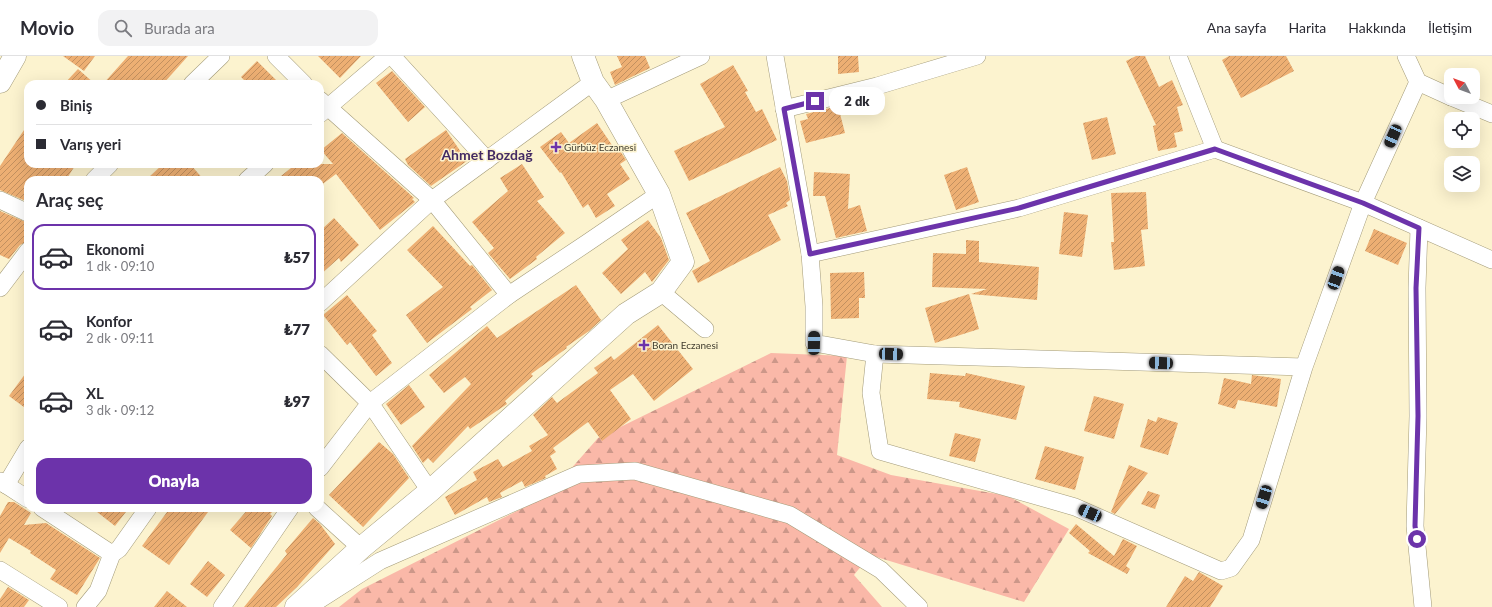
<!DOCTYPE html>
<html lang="tr">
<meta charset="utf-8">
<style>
body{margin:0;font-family:Lato,sans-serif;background:#f2f2f3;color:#2b2b33;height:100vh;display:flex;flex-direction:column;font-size:15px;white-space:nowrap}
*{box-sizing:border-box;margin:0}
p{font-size:13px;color:#7c7c81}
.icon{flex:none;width:22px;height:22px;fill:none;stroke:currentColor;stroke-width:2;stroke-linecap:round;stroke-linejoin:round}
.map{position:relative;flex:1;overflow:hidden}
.drawer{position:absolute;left:24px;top:120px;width:300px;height:336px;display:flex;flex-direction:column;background:#fff;border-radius:12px;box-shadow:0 4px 16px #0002}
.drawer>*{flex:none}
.hud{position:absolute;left:24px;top:24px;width:300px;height:88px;border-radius:12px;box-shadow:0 4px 16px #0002;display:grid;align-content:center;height:88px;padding:0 12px;background:#fff}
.needle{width:26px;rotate:311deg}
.fabs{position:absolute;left:1444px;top:12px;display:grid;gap:8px}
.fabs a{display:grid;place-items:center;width:36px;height:36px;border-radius:8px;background:#fff;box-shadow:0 4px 16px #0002;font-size:20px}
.end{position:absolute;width:18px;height:18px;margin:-9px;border:5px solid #6c33aa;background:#fff;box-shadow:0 0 0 2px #fff}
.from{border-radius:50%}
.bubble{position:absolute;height:28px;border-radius:12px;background:#fff;box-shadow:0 4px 16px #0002;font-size:13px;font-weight:800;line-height:28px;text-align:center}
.car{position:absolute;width:12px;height:24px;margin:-12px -6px;border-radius:5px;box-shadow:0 0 3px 1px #0007;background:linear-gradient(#222 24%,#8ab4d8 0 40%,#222 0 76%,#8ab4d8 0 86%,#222 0)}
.hud b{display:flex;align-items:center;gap:14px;height:38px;font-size:15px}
.hud b+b{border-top:1px solid #e1e1e2}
.hud i{width:10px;height:10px;background:#2b2b33}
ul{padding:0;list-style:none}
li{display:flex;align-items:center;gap:12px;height:66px;margin:0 8px 6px;padding:0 4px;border:2px solid transparent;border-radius:12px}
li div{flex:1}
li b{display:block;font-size:15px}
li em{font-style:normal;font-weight:800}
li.on{border-color:#6c33aa}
li>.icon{width:36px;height:36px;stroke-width:1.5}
h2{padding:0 12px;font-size:18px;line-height:48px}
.button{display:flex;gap:8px;margin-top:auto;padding:8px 12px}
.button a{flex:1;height:46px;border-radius:12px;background:#6c33aa;color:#fff;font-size:16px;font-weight:800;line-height:46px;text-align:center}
header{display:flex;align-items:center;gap:24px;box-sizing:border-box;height:56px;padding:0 20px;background:#fff;border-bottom:1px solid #e1e1e2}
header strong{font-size:19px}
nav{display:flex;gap:22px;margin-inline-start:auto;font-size:14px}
.search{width:280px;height:36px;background:#f2f2f3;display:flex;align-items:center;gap:10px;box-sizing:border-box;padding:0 14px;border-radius:12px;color:#7c7c81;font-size:15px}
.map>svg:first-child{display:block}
</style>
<header>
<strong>Movio</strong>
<div class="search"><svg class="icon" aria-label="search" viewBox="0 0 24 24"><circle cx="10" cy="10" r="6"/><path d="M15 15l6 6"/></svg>Burada ara</div>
<nav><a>Ana sayfa</a><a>Harita</a><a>Hakkında</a><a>İletişim</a></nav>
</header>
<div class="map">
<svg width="1492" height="551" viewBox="0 0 1492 551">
<defs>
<pattern id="forest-firs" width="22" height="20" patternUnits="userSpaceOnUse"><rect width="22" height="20" fill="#fab8a8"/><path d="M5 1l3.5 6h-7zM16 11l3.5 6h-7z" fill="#cc9789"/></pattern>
<pattern id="building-hatch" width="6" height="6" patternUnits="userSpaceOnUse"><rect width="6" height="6" fill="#edaf73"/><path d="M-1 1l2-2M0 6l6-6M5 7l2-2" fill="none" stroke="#c2905f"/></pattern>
</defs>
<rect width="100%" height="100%" fill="#fcf3cf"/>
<!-- forest -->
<polygon fill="url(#forest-firs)" points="771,297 847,300 837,399 891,419 1008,440 1069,473 1024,546 870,499 854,519 882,551 339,551 362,533 547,440 598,382"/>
<!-- building -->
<g fill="url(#building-hatch)">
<polygon points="63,0 95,0 84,15"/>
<polygon points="128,0 188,0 163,28 103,28"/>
<polygon points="318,0 361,0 340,22"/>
<polygon points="617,0 645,0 650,12 615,29 610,16 622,11"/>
<polygon points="838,0 858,0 859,16 838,18"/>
<polygon points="1136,0 1145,0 1159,31 1172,24 1183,49 1177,51 1183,75 1174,77 1177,91 1158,95 1153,70 1156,69 1126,5"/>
<polygon points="1229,0 1286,0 1294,15 1241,42 1222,4"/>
<polygon points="257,5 280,28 248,28 241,21"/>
<polygon points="733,9 748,35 745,36 756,56 762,53 777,84 689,125 674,95 725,71 700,28"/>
<polygon points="78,13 95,28 64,28"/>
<polygon points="392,15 425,51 408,66 376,27"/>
<polygon points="838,50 845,77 806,87 800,65 808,63 806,58"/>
<polygon points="1107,61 1116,98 1092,104 1083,67"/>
<polygon points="597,67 614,92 617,90 626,104 620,108 630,123 607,138 615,150 596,162 588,148 583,152 561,116 560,117 540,91 561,76 569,87"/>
<polygon points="28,68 28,108 76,108 66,124 28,124 28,146 0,134 0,110"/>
<polygon points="446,74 467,105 431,130 408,109 405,103"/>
<polygon points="342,77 414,142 412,143 415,146 380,174 336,118 320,130 320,124 276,124 296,108 333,108 321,94"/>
<polygon points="163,108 190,108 204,124 146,124"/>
<polygon points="522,108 544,141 537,145 565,177 536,201 537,203 510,223 488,197 494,192 472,166 508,135 500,122"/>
<polygon points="780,111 787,125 790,144 786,147 788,150 768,159 781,184 698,227 692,215 710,205 686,157"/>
<polygon points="967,111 979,146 956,154 944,119"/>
<polygon points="814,116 850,118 848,153 860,149 867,175 836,182 825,140 813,140"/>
<polygon points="1146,136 1148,173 1141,174 1145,210 1114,214 1111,186 1114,186 1111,137"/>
<polygon points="0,155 28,167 28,185 20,189 9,203 0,199"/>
<polygon points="1064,156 1088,159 1082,201 1059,198"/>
<polygon points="334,162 359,189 341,206 339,202 320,219 320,175"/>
<polygon points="648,164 661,182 669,204 652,226 645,216 621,238 602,217 628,193 621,184"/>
<polygon points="433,170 470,210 472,209 492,234 470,251 472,253 427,287 406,259 443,231 407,194"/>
<polygon points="1374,173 1407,187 1398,209 1365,195"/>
<polygon points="966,184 979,185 979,206 1039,211 1037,244 971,238 987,233 932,231 933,197 966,198"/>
<polygon points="864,216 865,242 859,242 859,262 831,263 830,217"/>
<polygon points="576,229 601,264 589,275 566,291 567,292 531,318 533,320 505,345 507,348 470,373 468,370 433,407 428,402 423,407 412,390 471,328 465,321 444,337 429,319 487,270 497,282"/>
<polygon points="969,238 979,273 935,287 925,252"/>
<polygon points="347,239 377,275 372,279 392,307 376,320 350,286 347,289 323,259"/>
<polygon points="658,269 693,313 654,345 633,318 610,334 631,363 602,385 588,366 553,392 556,396 550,400 557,413 545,420 546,422 525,431 522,425 500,437 502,441 489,446 487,441 455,459 445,441 477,424 473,416 498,403 503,411 532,395 529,390 548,379 533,359 552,341 557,347 598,317 594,312 611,300 614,304"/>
<polygon points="28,314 28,354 9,340"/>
<polygon points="930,317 965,320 966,317 1025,330 1016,364 959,351 960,346 927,343"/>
<polygon points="1252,319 1281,323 1277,351 1238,344 1235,353 1218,348 1224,322 1251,328"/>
<polygon points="409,329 425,351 401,369 386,348"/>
<polygon points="1094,340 1124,348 1114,383 1084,375"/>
<polygon points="1158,361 1178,367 1168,399 1140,391 1148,363 1156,366"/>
<polygon points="955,377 981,383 975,406 949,400"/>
<polygon points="379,386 393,398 409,422 363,471 329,439"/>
<polygon points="1045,390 1084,401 1075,434 1035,423"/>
<polygon points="1129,409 1148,417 1115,458 1111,456"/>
<polygon points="1148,435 1160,439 1155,453 1141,448"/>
<polygon points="8,446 14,446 31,457 24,469 46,467 100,502 77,539 50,523 56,514 30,497 31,495 9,482 0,497 0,460"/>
<polygon points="92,452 129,452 115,470"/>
<polygon points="170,452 211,452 169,509 142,490"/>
<polygon points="249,452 276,452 270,458 272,460 251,492 230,474"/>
<polygon points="313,462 320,468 335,488 297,531 276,551 244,551 287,498 285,495"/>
<polygon points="1076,468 1114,500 1123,483 1137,490 1126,510 1130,513 1127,518 1088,497 1090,495 1069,477"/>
<polygon points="208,505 225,519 207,541 190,528"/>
<polygon points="1199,516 1223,530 1210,551 1166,551 1185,520 1193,525"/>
<polygon points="8,531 29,544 24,551 0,551 0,543"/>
<polygon points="167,535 187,551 154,551"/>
</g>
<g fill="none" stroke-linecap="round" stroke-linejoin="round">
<defs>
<g id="minor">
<polyline points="276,0 304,28"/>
<polyline points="392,0 487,104"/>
<polyline points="775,0 810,198 814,250 814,287 875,298"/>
<polyline points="1178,0 1215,93"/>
<polyline points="1406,0 1418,26 1451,41"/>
<polyline points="192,28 221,0"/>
<polyline points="1451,41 1492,58"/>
<polyline points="320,44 432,144 509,239"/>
<polyline points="606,44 701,0"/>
<polyline points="784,53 877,30 977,0"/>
<polyline points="320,58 388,0"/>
<polyline points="94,124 110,108"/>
<polyline points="247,124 265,108"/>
<polyline points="0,144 28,157"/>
<polyline points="1419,172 1417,232 1418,360 1415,470 1423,551"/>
<polyline points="810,198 1019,152 1215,93 1363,147 1492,204"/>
<polyline points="0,232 28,195"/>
<polyline points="661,236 705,273"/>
<polyline points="320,247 432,144 593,26"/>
<polyline points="320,298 370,347 430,435"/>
<polyline points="1304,311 875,298 871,337 880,395 1075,451 1221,515 1231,512 1251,484 1304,311 1363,147 1418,26"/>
<polyline points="320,412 370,347 509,239 587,187 659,138"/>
<polyline points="0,425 28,443"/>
<polyline points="6,429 28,392"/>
<polyline points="42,452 112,498"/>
<polyline points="317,452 361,492"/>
<polyline points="0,514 59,551"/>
<polyline points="85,551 98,535 112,498 119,493 148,452"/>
<polyline points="222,551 290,452"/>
<polyline points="308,551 380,505 579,418 635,415 790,459 881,514 919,551"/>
</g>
<polyline id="tertiary" points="296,551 361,492 430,435 626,258 661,236 683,206 659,138 606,44 593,26 583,0"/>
<polyline id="trunk" points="0,26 15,0"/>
</defs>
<!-- minor casing -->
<use href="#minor" stroke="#a39b79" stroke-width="18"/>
<!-- tertiary casing -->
<use href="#tertiary" stroke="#a39b79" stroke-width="23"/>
<!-- trunk casing -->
<use href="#trunk" stroke="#a39b79" stroke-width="23"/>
<!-- minor -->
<use href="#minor" stroke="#fff" stroke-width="17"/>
<!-- tertiary -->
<use href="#tertiary" stroke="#fff" stroke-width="22"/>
<!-- trunk -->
<use href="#trunk" stroke="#fff" stroke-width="22"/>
</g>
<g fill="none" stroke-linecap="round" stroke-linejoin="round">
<!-- route -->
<polyline stroke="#6c33aa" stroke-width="5" points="815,45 784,53 810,198 1019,152 1215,93 1363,147 1419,172 1416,232 1418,360 1415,470 1417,483"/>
</g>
<!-- markers -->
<g fill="#6c33aa" stroke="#fcf3cf" stroke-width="1.5">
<path d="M554 85h4v4h4v4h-4v4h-4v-4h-4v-4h4z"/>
<path d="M642 283h4v4h4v4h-4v4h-4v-4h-4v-4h4z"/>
</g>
<g text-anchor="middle" stroke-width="3" stroke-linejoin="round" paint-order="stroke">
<!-- poi labels -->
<g font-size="10" fill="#413d2f" stroke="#fcf3cf" text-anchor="start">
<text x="564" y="95">Gürbüz Eczanesi</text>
<text x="652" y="293">Boran Eczanesi</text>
</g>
<!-- district labels -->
<g font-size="14" font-weight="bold" fill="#432a64" stroke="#fcf3cf">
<text x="487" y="104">Ahmet Bozdağ</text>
</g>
</g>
</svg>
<div class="fabs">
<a><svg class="needle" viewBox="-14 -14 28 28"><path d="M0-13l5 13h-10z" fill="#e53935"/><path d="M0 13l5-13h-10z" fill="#7c7c81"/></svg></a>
<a><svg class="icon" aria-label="locate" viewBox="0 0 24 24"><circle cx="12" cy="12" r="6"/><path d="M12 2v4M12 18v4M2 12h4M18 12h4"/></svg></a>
<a><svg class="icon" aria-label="layers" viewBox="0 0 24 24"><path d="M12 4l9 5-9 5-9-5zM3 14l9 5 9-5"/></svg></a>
</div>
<i class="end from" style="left:1417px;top:483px"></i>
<i class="end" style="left:815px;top:45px"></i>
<div class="bubble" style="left:829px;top:31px;width:56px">2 dk</div>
<i class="car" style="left:1393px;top:80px;rotate:204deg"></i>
<i class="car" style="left:1336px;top:222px;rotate:20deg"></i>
<i class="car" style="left:814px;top:287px;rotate:1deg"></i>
<i class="car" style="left:891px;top:298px;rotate:92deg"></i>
<i class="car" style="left:1161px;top:307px;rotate:272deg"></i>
<i class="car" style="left:1264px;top:441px;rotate:197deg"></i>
<i class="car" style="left:1090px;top:457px;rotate:294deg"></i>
<div class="hud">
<b><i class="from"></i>Biniş</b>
<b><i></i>Varış yeri</b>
</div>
<section class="drawer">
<h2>Araç seç</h2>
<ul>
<li class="on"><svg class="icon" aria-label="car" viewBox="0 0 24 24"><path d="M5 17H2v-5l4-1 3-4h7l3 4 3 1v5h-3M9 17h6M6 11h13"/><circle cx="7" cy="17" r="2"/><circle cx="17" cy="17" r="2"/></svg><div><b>Ekonomi</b><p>1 dk · 09:10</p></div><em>₺57</em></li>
<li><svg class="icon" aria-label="car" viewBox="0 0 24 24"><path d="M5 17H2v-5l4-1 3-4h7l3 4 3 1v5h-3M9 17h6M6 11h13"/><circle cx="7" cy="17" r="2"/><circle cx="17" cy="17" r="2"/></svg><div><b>Konfor</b><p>2 dk · 09:11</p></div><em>₺77</em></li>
<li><svg class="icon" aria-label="car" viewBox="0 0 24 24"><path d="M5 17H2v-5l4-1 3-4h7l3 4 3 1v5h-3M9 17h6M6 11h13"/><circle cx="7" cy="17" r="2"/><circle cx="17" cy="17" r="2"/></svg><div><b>XL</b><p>3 dk · 09:12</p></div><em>₺97</em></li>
</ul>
<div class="button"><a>Onayla</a></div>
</section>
</div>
